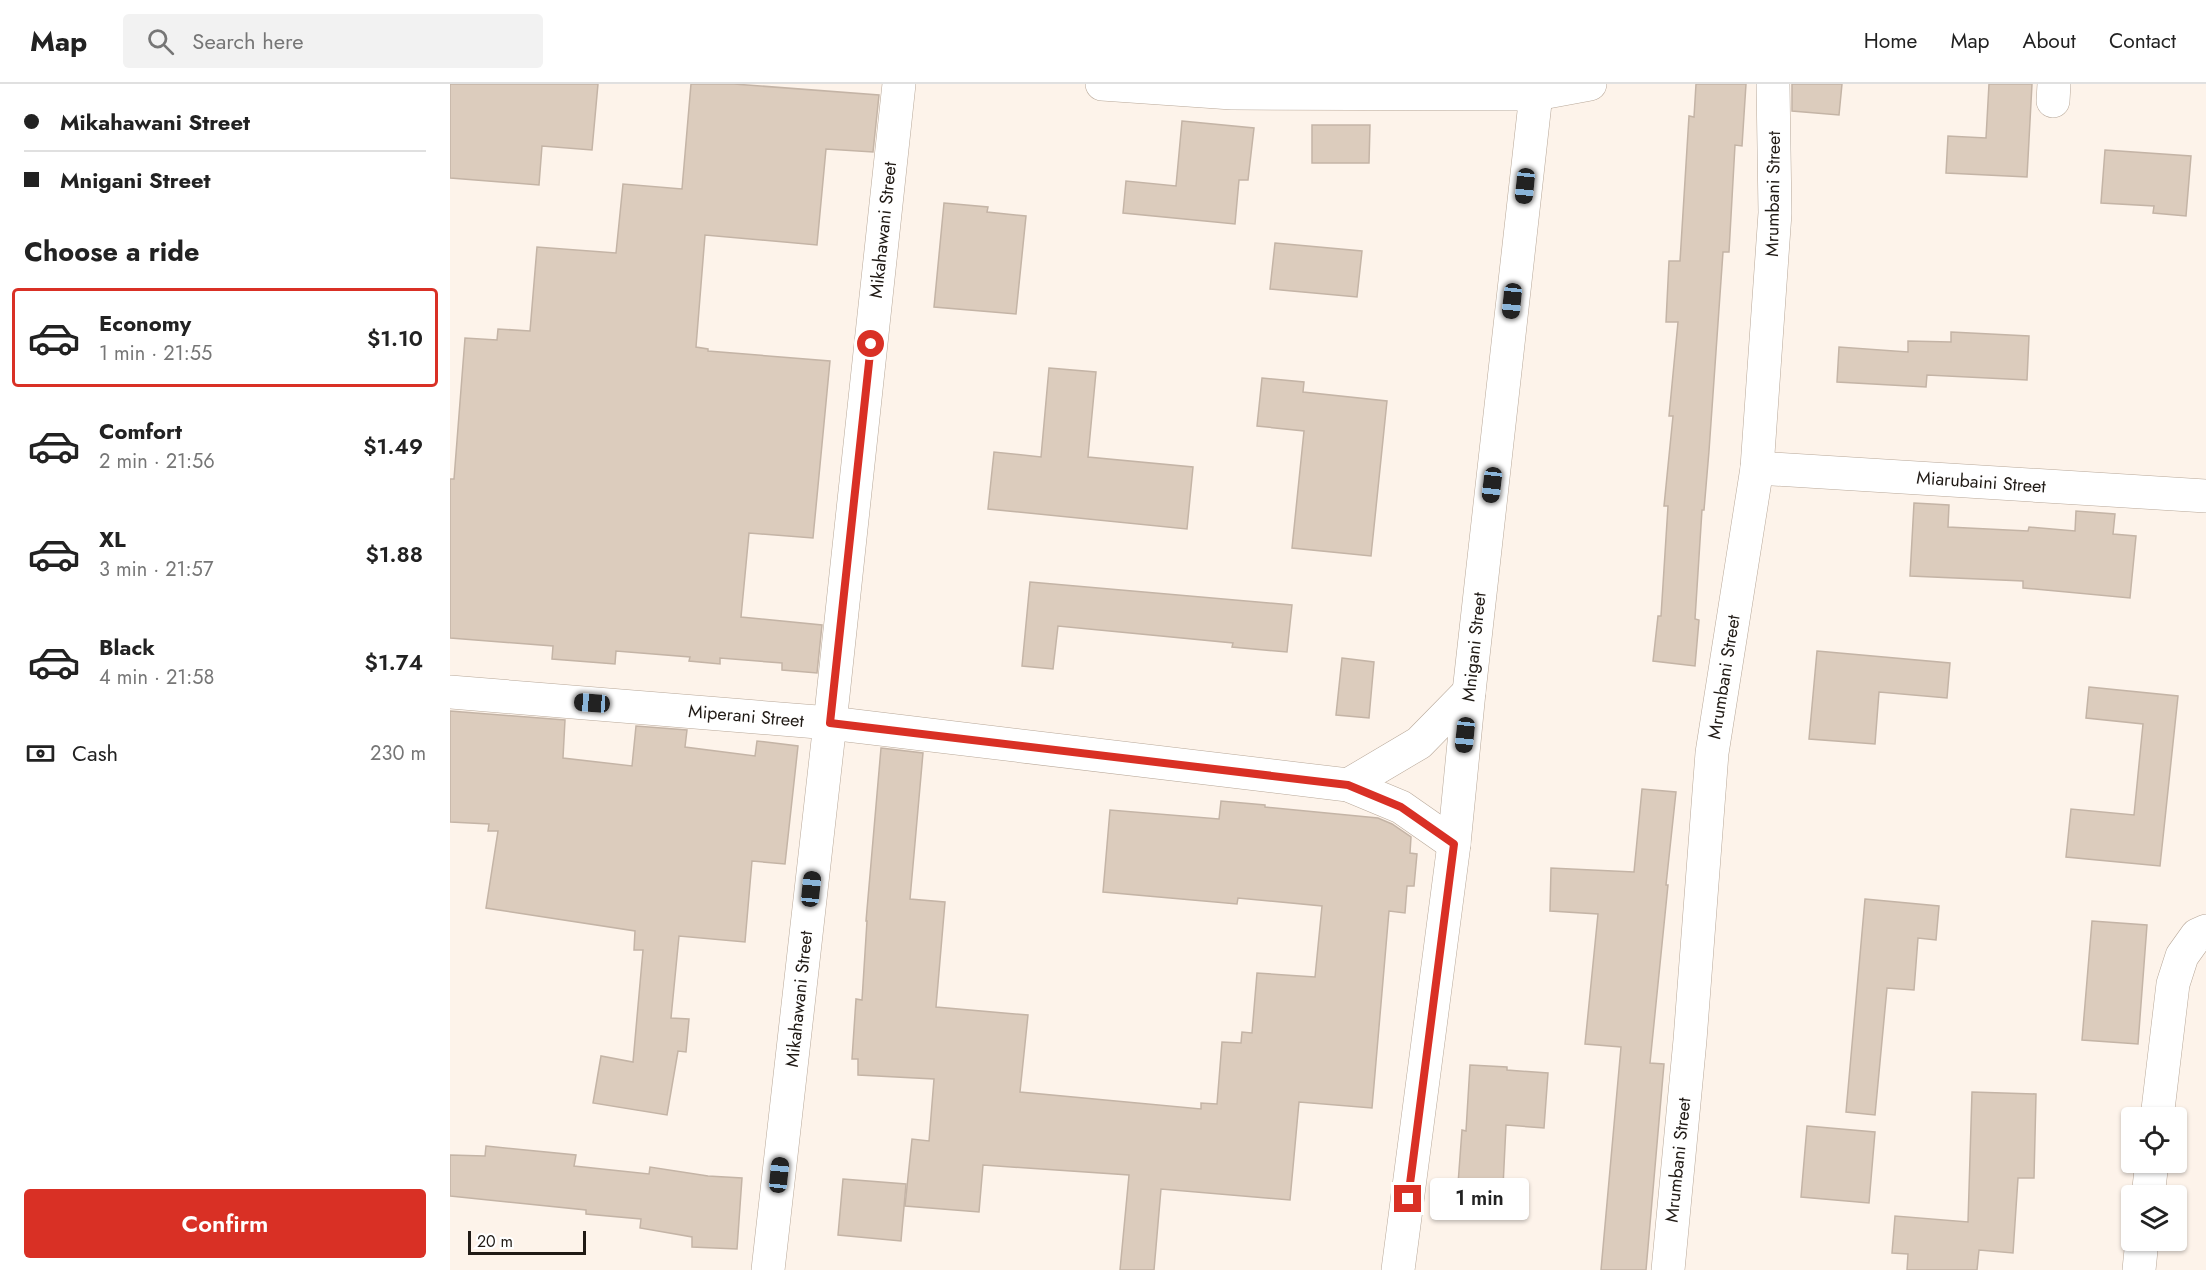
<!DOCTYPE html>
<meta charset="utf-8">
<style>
body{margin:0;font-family:Jost,sans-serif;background:#f2f2f2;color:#222;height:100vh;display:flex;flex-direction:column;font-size:22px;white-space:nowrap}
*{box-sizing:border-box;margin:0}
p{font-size:20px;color:#767676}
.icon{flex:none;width:33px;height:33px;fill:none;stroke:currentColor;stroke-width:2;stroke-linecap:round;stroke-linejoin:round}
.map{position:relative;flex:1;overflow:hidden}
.side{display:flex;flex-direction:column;background:#fff;width:450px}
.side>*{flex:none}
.hud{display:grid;align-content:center;height:132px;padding:0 24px;background:#fff}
.buttons{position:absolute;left:1671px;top:1023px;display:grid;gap:12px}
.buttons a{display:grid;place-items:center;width:66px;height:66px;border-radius:6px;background:#fff;box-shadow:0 2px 4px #0004;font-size:30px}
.scale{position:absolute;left:18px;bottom:15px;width:118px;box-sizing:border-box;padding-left:6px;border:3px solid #201a15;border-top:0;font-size:16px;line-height:21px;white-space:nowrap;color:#201a15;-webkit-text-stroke:4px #fff;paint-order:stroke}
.end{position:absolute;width:27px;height:27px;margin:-14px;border:8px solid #d93025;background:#fff;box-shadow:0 0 0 3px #fff}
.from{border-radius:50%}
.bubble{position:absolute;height:42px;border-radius:6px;background:#fff;box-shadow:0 2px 4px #0004;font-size:20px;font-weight:600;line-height:42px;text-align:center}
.car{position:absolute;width:18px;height:36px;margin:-18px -9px;border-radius:8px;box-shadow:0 0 4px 2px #0007;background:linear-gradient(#222 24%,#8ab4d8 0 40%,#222 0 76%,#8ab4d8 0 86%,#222 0)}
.hud b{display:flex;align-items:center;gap:21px;height:57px;font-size:22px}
.hud b+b{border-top:2px solid #e0e0e0}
.hud i{width:15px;height:15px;background:#222}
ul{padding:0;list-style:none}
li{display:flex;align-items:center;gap:18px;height:99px;margin:0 12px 9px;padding:0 12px;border:3px solid transparent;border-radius:6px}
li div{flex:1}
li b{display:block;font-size:22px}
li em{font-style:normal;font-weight:600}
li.active{border-color:#d93025}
li>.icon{width:54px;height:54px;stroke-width:1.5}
h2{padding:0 24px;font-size:27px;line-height:72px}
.pay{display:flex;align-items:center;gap:15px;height:66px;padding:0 24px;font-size:22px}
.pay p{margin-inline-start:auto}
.cta{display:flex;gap:12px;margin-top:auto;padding:12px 24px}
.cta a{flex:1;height:69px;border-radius:6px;background:#d93025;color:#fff;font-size:24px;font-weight:600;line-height:69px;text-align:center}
header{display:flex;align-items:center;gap:36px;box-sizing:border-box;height:84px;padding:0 30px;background:#fff;border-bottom:2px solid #e0e0e0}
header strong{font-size:28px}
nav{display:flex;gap:33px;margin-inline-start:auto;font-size:21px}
.search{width:420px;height:54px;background:#f2f2f2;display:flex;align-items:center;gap:15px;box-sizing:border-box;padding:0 21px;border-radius:6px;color:#767676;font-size:22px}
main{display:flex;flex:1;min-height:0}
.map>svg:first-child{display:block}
</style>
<header>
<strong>Map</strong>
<div class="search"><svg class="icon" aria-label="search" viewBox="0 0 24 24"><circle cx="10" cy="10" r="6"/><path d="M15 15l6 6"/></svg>Search here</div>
<nav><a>Home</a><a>Map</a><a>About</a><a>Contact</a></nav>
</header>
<main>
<section class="side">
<div class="hud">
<b><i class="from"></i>Mikahawani Street</b>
<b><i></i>Mnigani Street</b>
</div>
<h2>Choose a ride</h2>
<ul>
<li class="active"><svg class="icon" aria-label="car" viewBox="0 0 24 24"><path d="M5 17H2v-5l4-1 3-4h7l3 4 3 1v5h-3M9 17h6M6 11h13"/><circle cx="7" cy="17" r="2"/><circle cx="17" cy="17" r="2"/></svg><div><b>Economy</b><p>1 min · 21:55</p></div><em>$1.10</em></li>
<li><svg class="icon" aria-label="car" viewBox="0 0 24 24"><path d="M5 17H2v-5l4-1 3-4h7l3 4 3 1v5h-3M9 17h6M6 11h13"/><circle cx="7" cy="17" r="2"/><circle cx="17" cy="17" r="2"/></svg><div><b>Comfort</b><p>2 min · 21:56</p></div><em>$1.49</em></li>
<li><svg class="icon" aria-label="car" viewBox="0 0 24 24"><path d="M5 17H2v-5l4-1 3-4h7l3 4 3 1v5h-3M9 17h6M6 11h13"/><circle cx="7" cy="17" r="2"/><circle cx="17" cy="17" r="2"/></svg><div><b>XL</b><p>3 min · 21:57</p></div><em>$1.88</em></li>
<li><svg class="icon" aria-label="car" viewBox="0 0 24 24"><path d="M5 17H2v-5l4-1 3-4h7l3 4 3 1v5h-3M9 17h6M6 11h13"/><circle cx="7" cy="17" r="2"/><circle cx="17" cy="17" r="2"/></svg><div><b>Black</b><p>4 min · 21:58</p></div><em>$1.74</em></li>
</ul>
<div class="pay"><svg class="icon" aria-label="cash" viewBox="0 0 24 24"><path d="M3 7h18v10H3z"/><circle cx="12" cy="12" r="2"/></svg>Cash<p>230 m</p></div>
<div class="cta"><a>Confirm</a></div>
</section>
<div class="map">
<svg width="1756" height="1186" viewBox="0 0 1756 1186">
<rect width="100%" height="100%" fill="#fdf3ea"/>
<!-- building -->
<g fill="#dcccbd" stroke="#c4b4a6" stroke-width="1.5">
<polygon points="0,0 148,0 142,66 92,62 89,101 0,94"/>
<polygon points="241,0 284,0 429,11 423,68 376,65 367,161 255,151 246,263 258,265 258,267 380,277 363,454 299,449 291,533 372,541 367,589 332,586 332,579 270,574 270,580 239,577 240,573 166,567 165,580 102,575 103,562 0,554 0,395 4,395 15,254 47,256 48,245 80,247 87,163 166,169 173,100 232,105"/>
<polygon points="1246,0 1296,0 1292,62 1285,61 1279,168 1273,168 1259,367 1254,426 1252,426 1245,535 1249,536 1245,582 1203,577 1208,532 1211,532 1218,422 1214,422 1223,332 1219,332 1228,238 1216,238 1219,177 1230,177 1239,32 1244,33"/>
<polygon points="1342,0 1392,0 1389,31 1342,27"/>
<polygon points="1539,0 1582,0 1577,93 1496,89 1498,52 1536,54"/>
<polygon points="732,37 804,44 798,96 789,96 785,140 673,129 676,97 726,102"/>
<polygon points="862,41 920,41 919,79 862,79"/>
<polygon points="1655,66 1741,72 1736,132 1703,129 1704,122 1651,119"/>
<polygon points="494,119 538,123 537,128 576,132 566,230 484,223"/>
<polygon points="825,159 912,167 907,213 820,205"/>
<polygon points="1501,248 1579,252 1577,296 1477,291 1476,303 1387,298 1389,263 1458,268 1458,257 1501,258"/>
<polygon points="599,284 646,288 638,373 743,383 737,445 538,425 544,368 591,373"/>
<polygon points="812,294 854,298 853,308 937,317 921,472 842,464 854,347 807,342"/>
<polygon points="1464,419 1499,421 1498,443 1578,447 1579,443 1625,447 1626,427 1665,430 1663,450 1686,452 1680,514 1573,504 1573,497 1460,492"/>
<polygon points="580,498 842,521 837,568 782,563 783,559 608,542 603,585 572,582"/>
<polygon points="1367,567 1500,579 1497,614 1429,608 1425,660 1359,655"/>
<polygon points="892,574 924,578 919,634 886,631"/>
<polygon points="1639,603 1728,612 1710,782 1616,773 1621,725 1684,731 1693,640 1636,634"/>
<polygon points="0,627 115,636 113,674 182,682 186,642 237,646 235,663 305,672 307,657 348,662 335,780 302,777 295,858 229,852 221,934 239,935 236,968 228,967 217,1031 143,1019 151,972 183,978 193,866 184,866 185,847 36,824 48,747 38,747 39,740 0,738"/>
<polygon points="431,664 473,669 460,815 495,818 486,923 578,931 570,1008 751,1025 751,1019 767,1020 772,958 791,959 792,948 802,949 807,889 865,893 872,822 788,814 787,820 653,808 660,726 769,735 771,717 815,721 815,723 928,734 942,740 961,753 960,769 967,770 964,802 957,802 955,829 939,827 922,1024 849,1018 840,1116 711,1105 704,1186 670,1186 679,1091 533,1081 529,1128 455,1122 462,1055 479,1057 484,995 408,991 408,975 402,975 406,915 412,916 417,837 416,837"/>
<polygon points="1192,705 1226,708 1216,801 1218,801 1200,979 1214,980 1196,1186 1151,1186 1171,963 1135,960 1148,830 1100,827 1101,784 1184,788"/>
<polygon points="1415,815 1489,822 1486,856 1468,854 1464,906 1437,904 1425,1031 1396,1028"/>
<polygon points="1642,837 1697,841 1688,960 1632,956"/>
<polygon points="1020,981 1057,983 1057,986 1098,989 1094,1044 1056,1041 1053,1103 1008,1100 1012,1046 1016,1047"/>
<polygon points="1522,1008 1586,1010 1584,1094 1568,1094 1563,1169 1529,1166 1527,1186 1457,1186 1458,1170 1442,1169 1445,1132 1518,1138"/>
<polygon points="1357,1042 1425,1048 1419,1119 1351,1113"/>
<polygon points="36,1062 126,1071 124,1082 199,1090 200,1083 258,1092 292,1094 287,1165 242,1163 242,1153 190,1144 191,1135 136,1130 136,1126 0,1112 0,1071 35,1072"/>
<polygon points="393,1095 456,1100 451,1157 388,1151"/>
</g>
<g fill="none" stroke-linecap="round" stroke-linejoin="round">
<defs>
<g id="minor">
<polyline points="652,0 782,9 1086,10 1140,0"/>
<polyline points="1603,17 1604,0"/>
<polyline points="1307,384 1756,412"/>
<polyline points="0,608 380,639 898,701 951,723 1004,760"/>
<polyline points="898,701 969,659 1019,608"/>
<polyline points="1707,1034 1723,900 1732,872 1747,851 1756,847"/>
<polyline points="1698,1112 1702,1078"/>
<polyline points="318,1186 380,639 449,0"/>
<polyline points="948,1186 1004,760 1019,608 1086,10"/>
<polyline points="1218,1186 1240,956 1262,669 1307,384 1325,129 1323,0"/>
<polyline points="1689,1186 1692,1156"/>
</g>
</defs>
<!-- minor casing -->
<use href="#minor" stroke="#b8a899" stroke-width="34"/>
<!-- minor -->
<use href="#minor" stroke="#fff" stroke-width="33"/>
</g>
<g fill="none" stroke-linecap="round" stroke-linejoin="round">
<!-- route -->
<polyline stroke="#d93025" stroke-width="8" points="421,260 380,639 898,701 951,723 1004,760 958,1115"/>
</g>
<g text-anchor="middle" stroke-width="4.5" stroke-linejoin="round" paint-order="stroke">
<!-- street labels -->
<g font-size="18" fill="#201a15" stroke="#fff">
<text transform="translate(1323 110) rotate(-89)" y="6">Mrumbani Street</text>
<text transform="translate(433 146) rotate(-84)" y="6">Mikahawani Street</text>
<text transform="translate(1531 398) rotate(4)" y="6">Miarubaini Street</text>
<text transform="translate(1024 563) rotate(-84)" y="6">Mnigani Street</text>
<text transform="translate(1274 593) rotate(-81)" y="6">Mrumbani Street</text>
<text transform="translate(296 632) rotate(5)" y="6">Miperani Street</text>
<text transform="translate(349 915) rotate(-84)" y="6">Mikahawani Street</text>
<text transform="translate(1228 1076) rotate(-84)" y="6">Mrumbani Street</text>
</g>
</g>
</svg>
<div class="buttons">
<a><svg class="icon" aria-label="locate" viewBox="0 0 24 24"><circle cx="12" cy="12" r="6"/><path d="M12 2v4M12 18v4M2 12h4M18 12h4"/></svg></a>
<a><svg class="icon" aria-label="layers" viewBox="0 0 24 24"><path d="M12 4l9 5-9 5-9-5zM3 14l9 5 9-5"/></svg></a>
</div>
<div class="scale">20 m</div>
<i class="end from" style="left:421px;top:260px"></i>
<i class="end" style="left:958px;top:1115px"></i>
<div class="bubble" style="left:980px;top:1094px;width:99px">1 min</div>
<i class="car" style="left:1075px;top:102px;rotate:186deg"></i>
<i class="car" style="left:1062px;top:217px;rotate:186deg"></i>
<i class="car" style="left:1042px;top:401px;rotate:187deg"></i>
<i class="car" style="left:142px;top:619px;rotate:274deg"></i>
<i class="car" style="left:1015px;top:651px;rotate:186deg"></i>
<i class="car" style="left:361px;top:805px;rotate:6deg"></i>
<i class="car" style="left:329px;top:1091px;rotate:6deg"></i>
</div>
</main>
